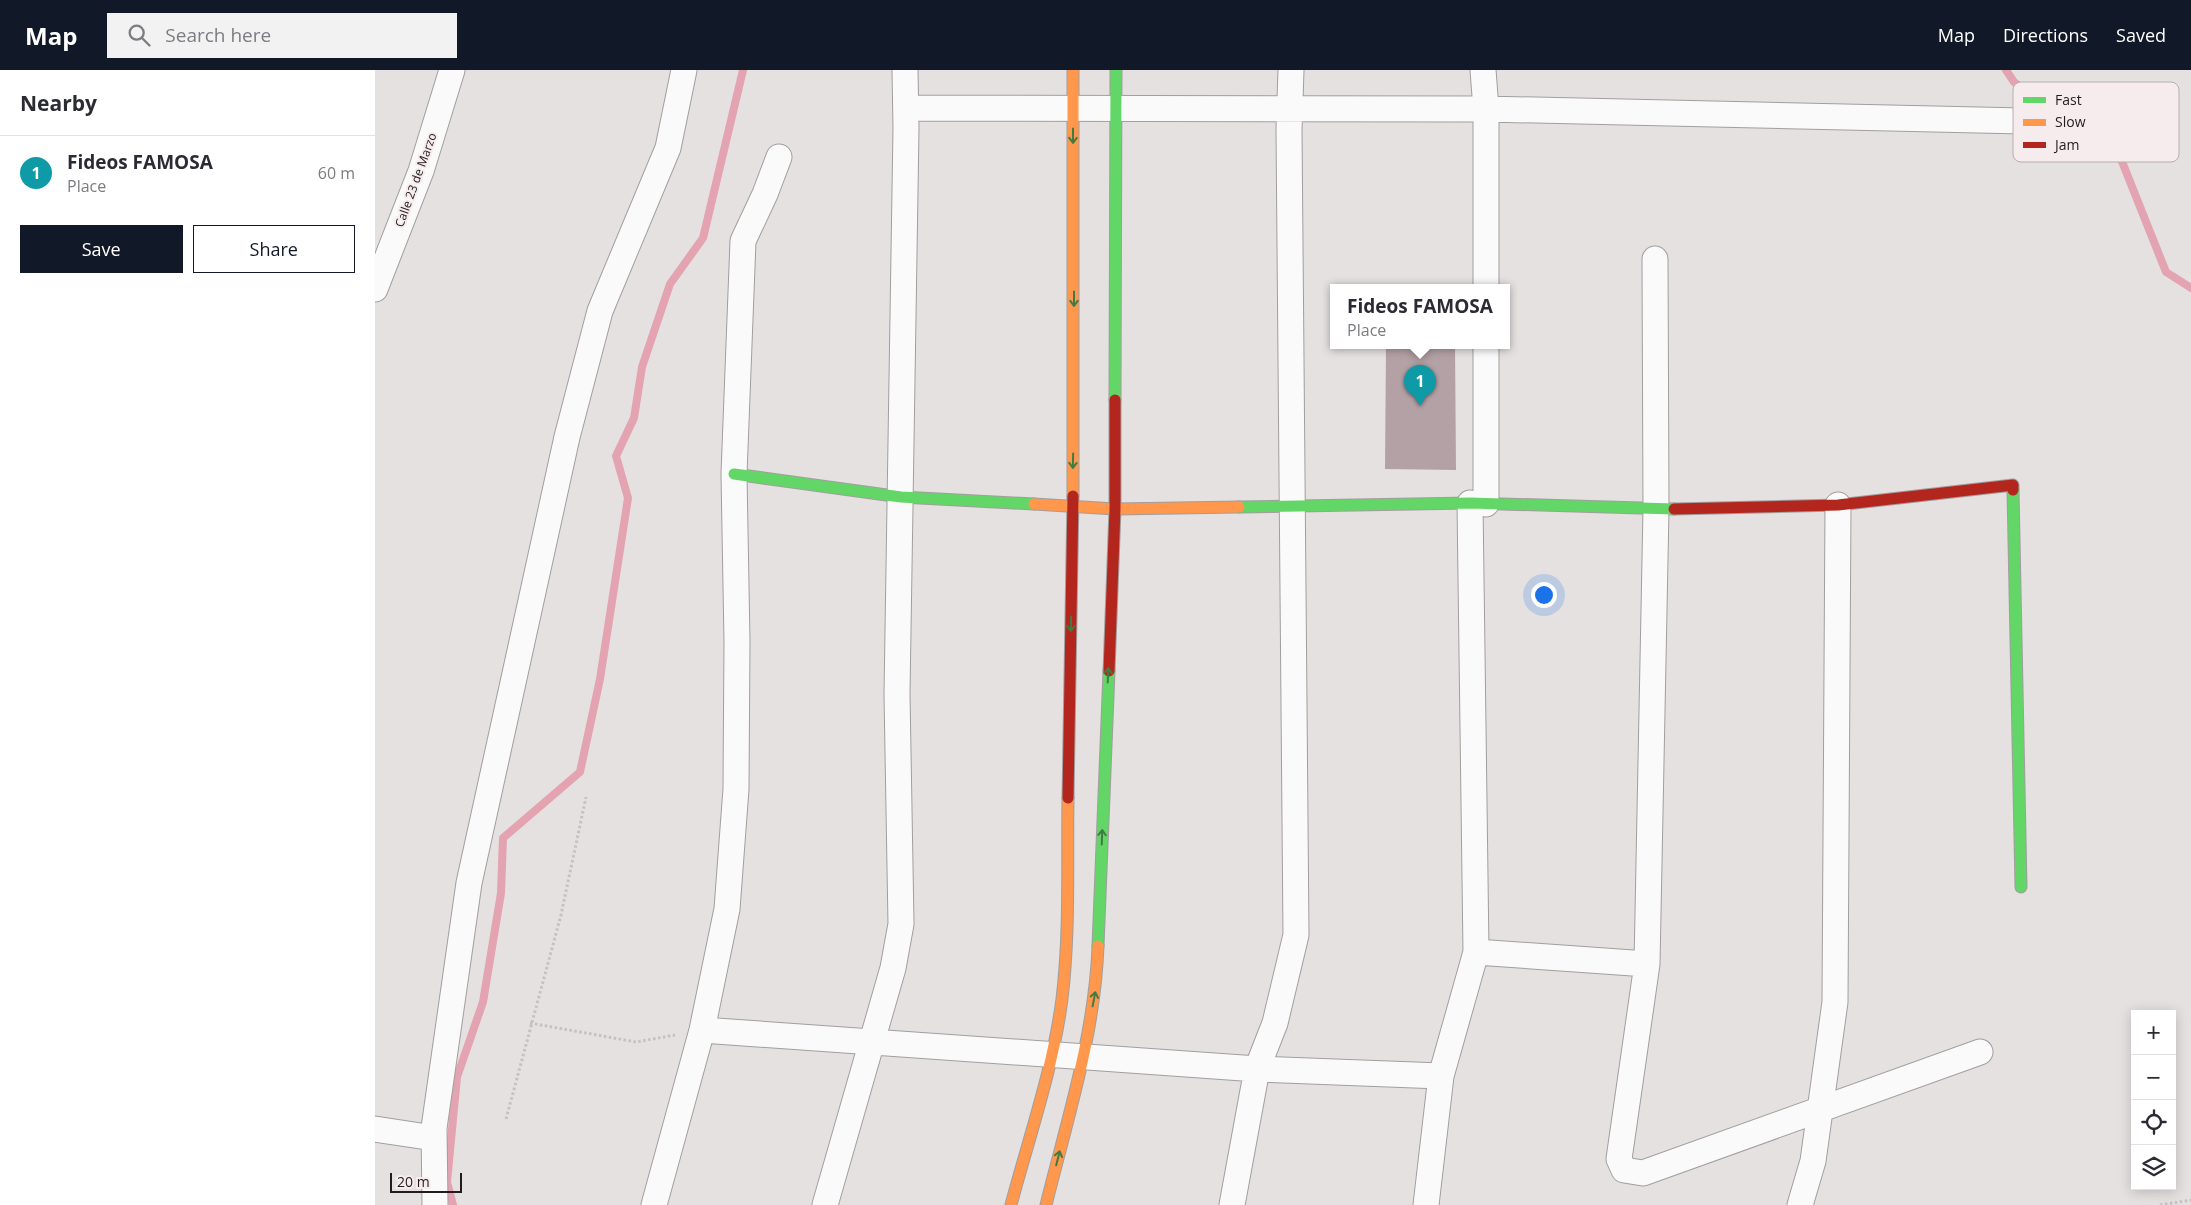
<!DOCTYPE html>
<meta charset="utf-8">
<style>
:root{--surface:#fff;--page:#f2f2f3;--text:#2b2b33;--muted:#7c7c81;--line:#e1e1e2;--accent:#111827}
body{margin:0;font-family:"Open Sans",sans-serif;background:var(--page);color:var(--text)}
.controls{position:absolute;right:15px;bottom:15px;display:grid;overflow:hidden;border-radius:0px;box-shadow:0 2px 12px #0003}
.controls button{width:45px;height:45px;display:grid;place-items:center;padding:0;border:0;border-bottom:1px solid var(--line);background:var(--surface);color:var(--text);font:25px sans-serif}
.scale{position:absolute;left:15px;bottom:12px;width:72px;box-sizing:border-box;padding-left:5px;border:2px solid #211d1e;border-top:0;font-size:14px;line-height:18px;white-space:nowrap;color:#211d1e;-webkit-text-stroke:4px #f6ecee;paint-order:stroke}
.you{position:absolute;left:1168px;top:524px;width:18px;height:18px;margin:-12px;border:4px solid #fff;border-radius:50%;background:#1a73e8;box-shadow:0 0 0 8px #1a73e833}
.badge{display:grid;place-items:center;width:32px;height:32px;border-radius:50%;background:var(--accent);color:#fff;font-size:16px;font-weight:700}
.pin{position:absolute;translate:-50% -41px;filter:drop-shadow(0 1px 2px #0008)}
.pin::after{content:'';position:absolute;top:26px;width:18px;height:15px;background:inherit;clip-path:polygon(0 0,100% 0,50% 100%)}
.popup{position:absolute;left:955px;top:214px;width:180px;height:65px;box-sizing:border-box;display:grid;place-content:center;border-radius:0px;background:var(--surface);filter:drop-shadow(0 1px 4px #0005);font-size:16px;white-space:nowrap;color:var(--muted)}
.popup b{font-size:19px;color:var(--text)}
.popup::after{content:'';position:absolute;left:50%;top:100%;margin-left:-10px;border:10px solid transparent;border-top-color:var(--surface)}
.list{margin:0;padding:0;list-style:none}
h2{display:flex;justify-content:space-between;align-items:center;height:65px;margin:0;padding:0 20px;font-size:21px}
h2 small{font-size:16px;font-weight:400;color:var(--muted)}
.list li{display:grid;grid-template-columns:32px 1fr auto;gap:15px;align-items:center;box-sizing:border-box;height:75px;padding:0 20px;border-top:1px solid var(--line)}
.list b{display:block;font-size:19px;white-space:nowrap}
.list p{margin:0;font-size:16px;white-space:nowrap;color:var(--muted)}
.list em{font-size:16px;font-style:normal;color:var(--muted)}
.actions{display:flex;gap:10px;padding:15px 20px}
.actions a{flex:1;padding:11px 0;border:1px solid var(--accent);border-radius:0px;text-align:center;font-size:18px;color:var(--accent)}
.actions .main{background:var(--accent);color:#fff}
.icon{flex:none;width:28px;height:28px;fill:none;stroke:currentColor;stroke-width:2;stroke-linecap:round;stroke-linejoin:round}
.map{position:relative;flex:none;width:1816px;height:1135px;overflow:hidden}
header{display:flex;align-items:center;gap:30px;box-sizing:border-box;height:70px;padding:0 25px;background:var(--accent);color:#fff}
header strong{font-size:24px}
nav{display:flex;gap:28px;margin-inline-start:auto;font-size:18px}
.search{width:350px;height:45px;background:var(--page);display:flex;align-items:center;gap:12px;box-sizing:border-box;padding:0 18px;border-radius:0px;color:var(--muted);font-size:19px}
main{display:flex}
aside{flex:1;background:var(--surface)}
.map>svg:first-child{display:block}
.lines{fill:none;stroke-linecap:round;stroke-linejoin:round}
.stream{stroke:#e3a3b1;stroke-width:8}
.building{fill:#b3a1a5}
.street-casing{stroke:#a29e9e;stroke-width:27}
.fast-casing{stroke:#a29e9e;stroke-width:13}
.slow-casing{stroke:#a29e9e;stroke-width:13}
.jam-casing{stroke:#a29e9e;stroke-width:13}
.path{stroke:#c3c2c2;stroke-width:3;stroke-dasharray:2.5 2.5;stroke-linecap:butt}
.street{stroke:#fbfafa;stroke-width:25}
.fast{stroke:#63d668;stroke-width:11}
.slow{stroke:#ff974d;stroke-width:11}
.jam{stroke:#b3261e;stroke-width:11}
.oneway{stroke:#427a43}
.labels{text-anchor:middle;stroke-width:4;stroke-linejoin:round;paint-order:stroke}
.street-label{font-size:12px;fill:#211d1e;stroke:#f6ecee}
.key{fill:#f6ecee;stroke:#b6aeb0;stroke-width:1}
.key-label{font-size:14px;fill:#211d1e}
</style>
<header>
<strong>Map</strong>
<div class="search"><svg class="icon" aria-label="search" viewBox="0 0 24 24"><circle cx="10" cy="10" r="6"/><path d="M15 15l6 6"/></svg>Search here</div>
<nav><a>Map</a><a>Directions</a><a>Saved</a></nav>
</header>
<main>
<aside>
<h2>Nearby<small></small></h2>
<ul class="list">
<li><span class="badge" style="background:#0f9aa8">1</span><div><b>Fideos FAMOSA</b><p>Place</p></div><em>60 m</em></li>
</ul>
<div class="actions"><a class="main">Save</a><a>Share</a></div>
</aside>
<div class="map">
<svg width="1816" height="1135" viewBox="0 0 1816 1135">
<rect width="100%" height="100%" fill="#e6e1e1"/>
<g class="lines">
<path class="stream" d="M1631 0 1639 12 1662 30 1679 48 1699 58 1724 62 1742 79 1791 202 1816 218
M78 1135 72 1112 82 1007 108 932 126 823 128 768 205 702 225 609 253 428 241 386 259 348 267 297 295 214 328 168 368 0"/>
</g>
<path class="building" d="M1011 275H1080L1081 400 1010 399Z"/>
<g class="lines">
<defs>
<path id="street" d="M1108 0 1111 39V217
M531 38 1111 39 1648 51
M0 219 46 101 77 0
M1111 275V434
M1101 882 1272 894 1281 439 1280 189
M1272 894 1244 1089 1249 1100 1268 1103 1605 982
M327 960 882 999 1066 1006
M0 1059 59 1068
M60 1135 59 1058 94 813 192 367 225 241 293 78 309 0
M279 1135 327 960 352 839 361 719 362 571 359 404 368 171 390 124 404 87
M450 1135 518 898 526 854 522 624 531 58 530 0
M857 1135 882 999 900 953 921 865 914 60 916 0
M1051 1135 1066 1006 1101 882 1095 433
M1425 1135 1438 1091 1460 932 1463 435"/>
<path id="fast" d="M740 330 741 0
M359 404 526 427 659 434
M1638 420 1646 817
M864 437 1095 433 1299 439
M723 876 734 601"/>
<path id="slow" d="M698 426V0
M659 434 740 439 864 437
M636 1135C654 1067 678 999 687 929 695 863 692 795 693 728
M671 1135C692 1050 720 964 723 876"/>
<path id="jam" d="M1299 439 1463 435 1638 415V420
M734 601 740 439V330
M693 728 698 426"/>
</defs>
<use href="#street" class="street-casing"/>
<use href="#fast" class="fast-casing"/>
<use href="#slow" class="slow-casing"/>
<use href="#jam" class="jam-casing"/>
<path class="path" d="M155 953 261 972 300 965
M131 1049 186 845 211 727
M1785 1135 1816 1130"/>
<use href="#street" class="street"/>
<use href="#fast" class="fast"/>
<use href="#slow" class="slow"/>
<use href="#jam" class="jam"/>
</g>
<defs><path id="oneway-shaft" d="M-6 0H5M1.5-3L5.5 0L1.5 3" fill="none" stroke-width="1.6" stroke-linecap="round" stroke-linejoin="round" transform="scale(1.25)"/></defs>
<g class="oneway">
<use href="#oneway-shaft" transform="translate(698 66) rotate(90)"/>
<use href="#oneway-shaft" transform="translate(699 229) rotate(90)"/>
<use href="#oneway-shaft" transform="translate(698 391) rotate(91)"/>
<use href="#oneway-shaft" transform="translate(696 554) rotate(91)"/>
<use href="#oneway-shaft" transform="translate(733 605) rotate(-88)"/>
<use href="#oneway-shaft" transform="translate(727 767) rotate(-88)"/>
<use href="#oneway-shaft" transform="translate(719 929) rotate(-79)"/>
<use href="#oneway-shaft" transform="translate(683 1088) rotate(-76)"/>
</g>
<g class="labels">
<g class="street-label">
<text transform="translate(41 110) rotate(-70)" y="4">Calle 23 de Marzo</text>
</g>
</g>
<rect x="1638" y="12" width="166" height="80" rx="8" class="key"/>
<rect x="1648" y="27" width="23" height="6" fill="#63d668"/>
<rect x="1648" y="49" width="23" height="7" fill="#ff974d"/>
<rect x="1648" y="72" width="23" height="6" fill="#b3261e"/>
<g class="key-label">
<text x="1680" y="35">Fast</text>
<text x="1680" y="57">Slow</text>
<text x="1680" y="80">Jam</text>
</g>
</svg>
<div class="controls">
<button>+</button>
<button>−</button>
<button><svg class="icon" aria-label="locate" viewBox="0 0 24 24"><circle cx="12" cy="12" r="6"/><path d="M12 2v4M12 18v4M2 12h4M18 12h4"/></svg></button>
<button><svg class="icon" aria-label="layers" viewBox="0 0 24 24"><path d="M12 4l9 5-9 5-9-5zM3 14l9 5 9-5"/></svg></button>
</div>
<div class="scale">20 m</div>
<div class="you"></div>
<div class="pin badge" style="left:1045px;top:336px;background:#0f9aa8">1</div>
<div class="popup"><b>Fideos FAMOSA</b>Place</div>
</div>
</main>
